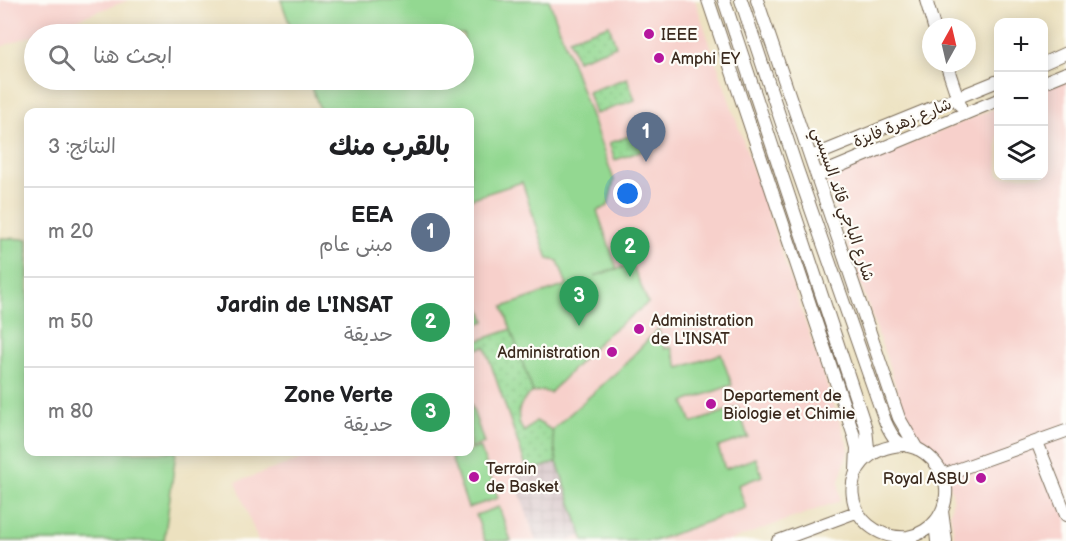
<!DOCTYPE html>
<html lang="ar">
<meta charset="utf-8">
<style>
:root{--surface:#fff;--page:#f2f2f2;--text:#202124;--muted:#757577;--line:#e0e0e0;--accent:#b5179e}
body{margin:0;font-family:"Balsamiq Sans","Playpen Sans Arabic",sans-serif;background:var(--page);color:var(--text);direction:rtl}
.controls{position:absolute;right:18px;top:18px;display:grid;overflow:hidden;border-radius:12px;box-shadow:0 3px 15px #0003}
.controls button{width:54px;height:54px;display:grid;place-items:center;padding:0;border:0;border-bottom:2px solid var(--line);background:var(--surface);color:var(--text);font:30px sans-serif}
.compass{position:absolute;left:922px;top:18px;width:54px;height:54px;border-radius:50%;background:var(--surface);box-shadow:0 3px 15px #0003;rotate:8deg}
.you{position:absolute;left:628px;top:194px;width:21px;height:21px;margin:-15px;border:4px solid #fff;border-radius:50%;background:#1a73e8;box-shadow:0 0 0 9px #1a73e833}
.badge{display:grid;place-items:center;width:39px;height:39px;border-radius:50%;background:var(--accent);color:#fff;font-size:20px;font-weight:700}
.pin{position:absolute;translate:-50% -50px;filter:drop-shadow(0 2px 3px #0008)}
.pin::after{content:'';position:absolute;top:32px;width:21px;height:18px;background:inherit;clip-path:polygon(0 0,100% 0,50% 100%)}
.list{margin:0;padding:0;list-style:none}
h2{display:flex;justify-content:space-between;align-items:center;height:78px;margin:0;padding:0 24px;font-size:26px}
h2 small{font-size:20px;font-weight:400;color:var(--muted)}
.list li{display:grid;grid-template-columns:39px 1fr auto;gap:18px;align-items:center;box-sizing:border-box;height:90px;padding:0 24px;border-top:2px solid var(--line)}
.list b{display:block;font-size:22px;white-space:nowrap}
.list p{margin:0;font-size:20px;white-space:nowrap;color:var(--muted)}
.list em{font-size:20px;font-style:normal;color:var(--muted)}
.icon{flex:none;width:33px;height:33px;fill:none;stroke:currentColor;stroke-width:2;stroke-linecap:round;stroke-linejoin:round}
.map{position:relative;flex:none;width:1066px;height:541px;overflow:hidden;direction:ltr}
.search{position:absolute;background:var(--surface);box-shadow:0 3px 15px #0003;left:24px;top:24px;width:450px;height:66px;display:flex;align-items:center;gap:15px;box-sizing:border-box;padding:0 21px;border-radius:33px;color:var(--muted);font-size:22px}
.panel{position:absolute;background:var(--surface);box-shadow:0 3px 15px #0003;left:24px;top:108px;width:450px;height:348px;border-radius:12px;direction:rtl}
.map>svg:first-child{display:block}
.built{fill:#f7d0cb}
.industrial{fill:url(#industrial-grid)}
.grass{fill:url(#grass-dots);stroke:#678158;stroke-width:1.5}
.park{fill:#93d891;stroke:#678158;stroke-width:1.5}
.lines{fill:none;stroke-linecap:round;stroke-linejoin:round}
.minor-casing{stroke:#796a56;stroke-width:14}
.minor{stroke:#fff;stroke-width:12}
.poi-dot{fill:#b5179e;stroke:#fdfcf7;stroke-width:2}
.labels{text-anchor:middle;stroke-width:4.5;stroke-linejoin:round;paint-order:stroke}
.poi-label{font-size:16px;fill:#3b2a1e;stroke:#fdfcf7;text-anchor:start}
.street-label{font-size:16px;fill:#3b2a1e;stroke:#fdfcf7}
</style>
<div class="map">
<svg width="1066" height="541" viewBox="0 0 1066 541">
<defs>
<pattern id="industrial-grid" width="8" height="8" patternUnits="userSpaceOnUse" patternTransform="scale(1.5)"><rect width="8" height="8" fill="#d2bec2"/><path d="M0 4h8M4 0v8" fill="none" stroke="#b5a3a6"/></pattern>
<pattern id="grass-dots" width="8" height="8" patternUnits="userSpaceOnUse" patternTransform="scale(1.5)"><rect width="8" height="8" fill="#93d891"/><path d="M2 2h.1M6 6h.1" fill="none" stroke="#80ba7d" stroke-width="1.8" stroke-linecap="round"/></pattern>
</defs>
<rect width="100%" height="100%" fill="#fdfcf7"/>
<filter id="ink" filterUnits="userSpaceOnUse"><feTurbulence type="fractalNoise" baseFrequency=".0167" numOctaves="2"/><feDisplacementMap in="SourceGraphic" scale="12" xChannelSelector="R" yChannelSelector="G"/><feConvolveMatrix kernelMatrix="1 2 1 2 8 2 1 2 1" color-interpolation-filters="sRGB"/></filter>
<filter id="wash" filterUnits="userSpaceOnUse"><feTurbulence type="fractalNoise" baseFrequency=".008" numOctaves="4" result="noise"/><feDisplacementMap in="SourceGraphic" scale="24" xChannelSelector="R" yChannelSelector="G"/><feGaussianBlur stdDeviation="1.35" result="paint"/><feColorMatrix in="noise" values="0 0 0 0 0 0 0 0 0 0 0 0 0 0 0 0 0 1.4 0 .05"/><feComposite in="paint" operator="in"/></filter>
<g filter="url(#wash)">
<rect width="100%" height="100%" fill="#ece1bf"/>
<path class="built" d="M0 0H129L0 47Z
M281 0H695L849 449 839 481 840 501 729 541H258L236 482 321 452H470V112H321L309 80H464V34H293Z
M1066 79V541H955L950 513 953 498 946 469 937 453 923 445 907 419 825 179 998 107V176H1044V89Z"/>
<path class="industrial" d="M557 462 582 536 566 541H536L514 476Z"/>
<path class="grass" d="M609 25 616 46 577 60 569 39Z
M627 78 635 100 595 114 588 92Z
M645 131 651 148 615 160 609 143Z
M512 329 533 392C518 402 514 416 524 432L536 421 552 430 557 462 528 472 485 347 476 349 474 342Z"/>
<path class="park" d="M281 0H549L614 180 608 206 597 211 617 268 595 276 632 264 648 303 605 336 550 393 543 391 533 392 503 307 567 285 558 261 548 259 522 182 470 199V112H321L309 80H464V34H293Z
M0 238 28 239V452H176L164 541H0Z
M473 285 485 321 470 327V286Z
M658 329 665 349 671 347 679 368 721 354 732 385 684 402 692 423 738 407 748 437 718 447 725 469 756 458 762 476 738 485 746 508 654 541H584L557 462 552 430 619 370Z
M470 401 484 443 470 448Z
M480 447 498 498 468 508 451 457Z
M499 507 511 541H485L476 515Z"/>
</g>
<g filter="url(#ink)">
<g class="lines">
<defs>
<path id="minor" d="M708 0 854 436 857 448 856 470
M724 0 866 429 868 448 864 461
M741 0 797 169 885 421C888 428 891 435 897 441 903 446 911 446 918 449 928 454 938 464 943 475 949 489 946 506 938 518 931 528 919 535 908 537 841 541 829 450 903 445
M757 0 899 418 917 449
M926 0 934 27
M946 63 960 105
M1044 63 1066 53
M1044 82 1066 73
M811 157 998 81
M818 175 998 100
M1037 442 1066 515
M943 475 1066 431
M942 511 946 541
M935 522 937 541
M778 541 856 512"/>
</defs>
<use href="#minor" class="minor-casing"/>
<use href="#minor" class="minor"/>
</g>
</g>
<g class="poi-dot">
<circle cx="649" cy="34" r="6"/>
<circle cx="659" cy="58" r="6"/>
<circle cx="639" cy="329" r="6"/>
<circle cx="612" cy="352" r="6"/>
<circle cx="711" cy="404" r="6"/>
<circle cx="474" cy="477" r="6"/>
<circle cx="981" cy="478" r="6"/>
</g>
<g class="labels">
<g class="poi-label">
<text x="661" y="40">IEEE</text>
<text x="671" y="64">Amphi EY</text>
<text x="651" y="326">Administration<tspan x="651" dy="18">de L'INSAT</tspan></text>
<text x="600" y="358" text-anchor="end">Administration</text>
<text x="723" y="401">Departement de<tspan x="723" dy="18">Biologie et Chimie</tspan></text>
<text x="486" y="474">Terrain<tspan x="486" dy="18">de Basket</tspan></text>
<text x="969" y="484" text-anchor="end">Royal ASBU</text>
</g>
<g class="street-label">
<text transform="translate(902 122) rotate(-22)" y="6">شارع زهرة فايزة</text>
<text transform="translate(844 204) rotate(71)" y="6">شارع الباجي قائد السبسي</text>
</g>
</g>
</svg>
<div class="controls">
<button>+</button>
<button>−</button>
<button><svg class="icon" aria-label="layers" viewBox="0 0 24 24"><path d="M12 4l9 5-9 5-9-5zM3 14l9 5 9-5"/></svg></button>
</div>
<svg class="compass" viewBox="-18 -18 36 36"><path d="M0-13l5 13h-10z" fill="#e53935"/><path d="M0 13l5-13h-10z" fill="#757577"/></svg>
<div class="you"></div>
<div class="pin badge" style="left:646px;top:162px;background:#5c6f8a">1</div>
<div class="pin badge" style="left:630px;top:277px;background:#2e9e5b">2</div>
<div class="pin badge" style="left:579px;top:326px;background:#2e9e5b">3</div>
<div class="search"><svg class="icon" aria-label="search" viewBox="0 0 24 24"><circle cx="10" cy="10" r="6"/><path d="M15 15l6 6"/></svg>ابحث هنا</div>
<section class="panel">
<h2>بالقرب منك<small>النتائج: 3</small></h2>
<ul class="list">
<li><span class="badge" style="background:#5c6f8a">1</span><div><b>EEA</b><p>مبنى عام</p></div><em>20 m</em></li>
<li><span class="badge" style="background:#2e9e5b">2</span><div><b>Jardin de L'INSAT</b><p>حديقة</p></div><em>50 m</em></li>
<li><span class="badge" style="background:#2e9e5b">3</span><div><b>Zone Verte</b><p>حديقة</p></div><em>80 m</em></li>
</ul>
</section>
</div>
